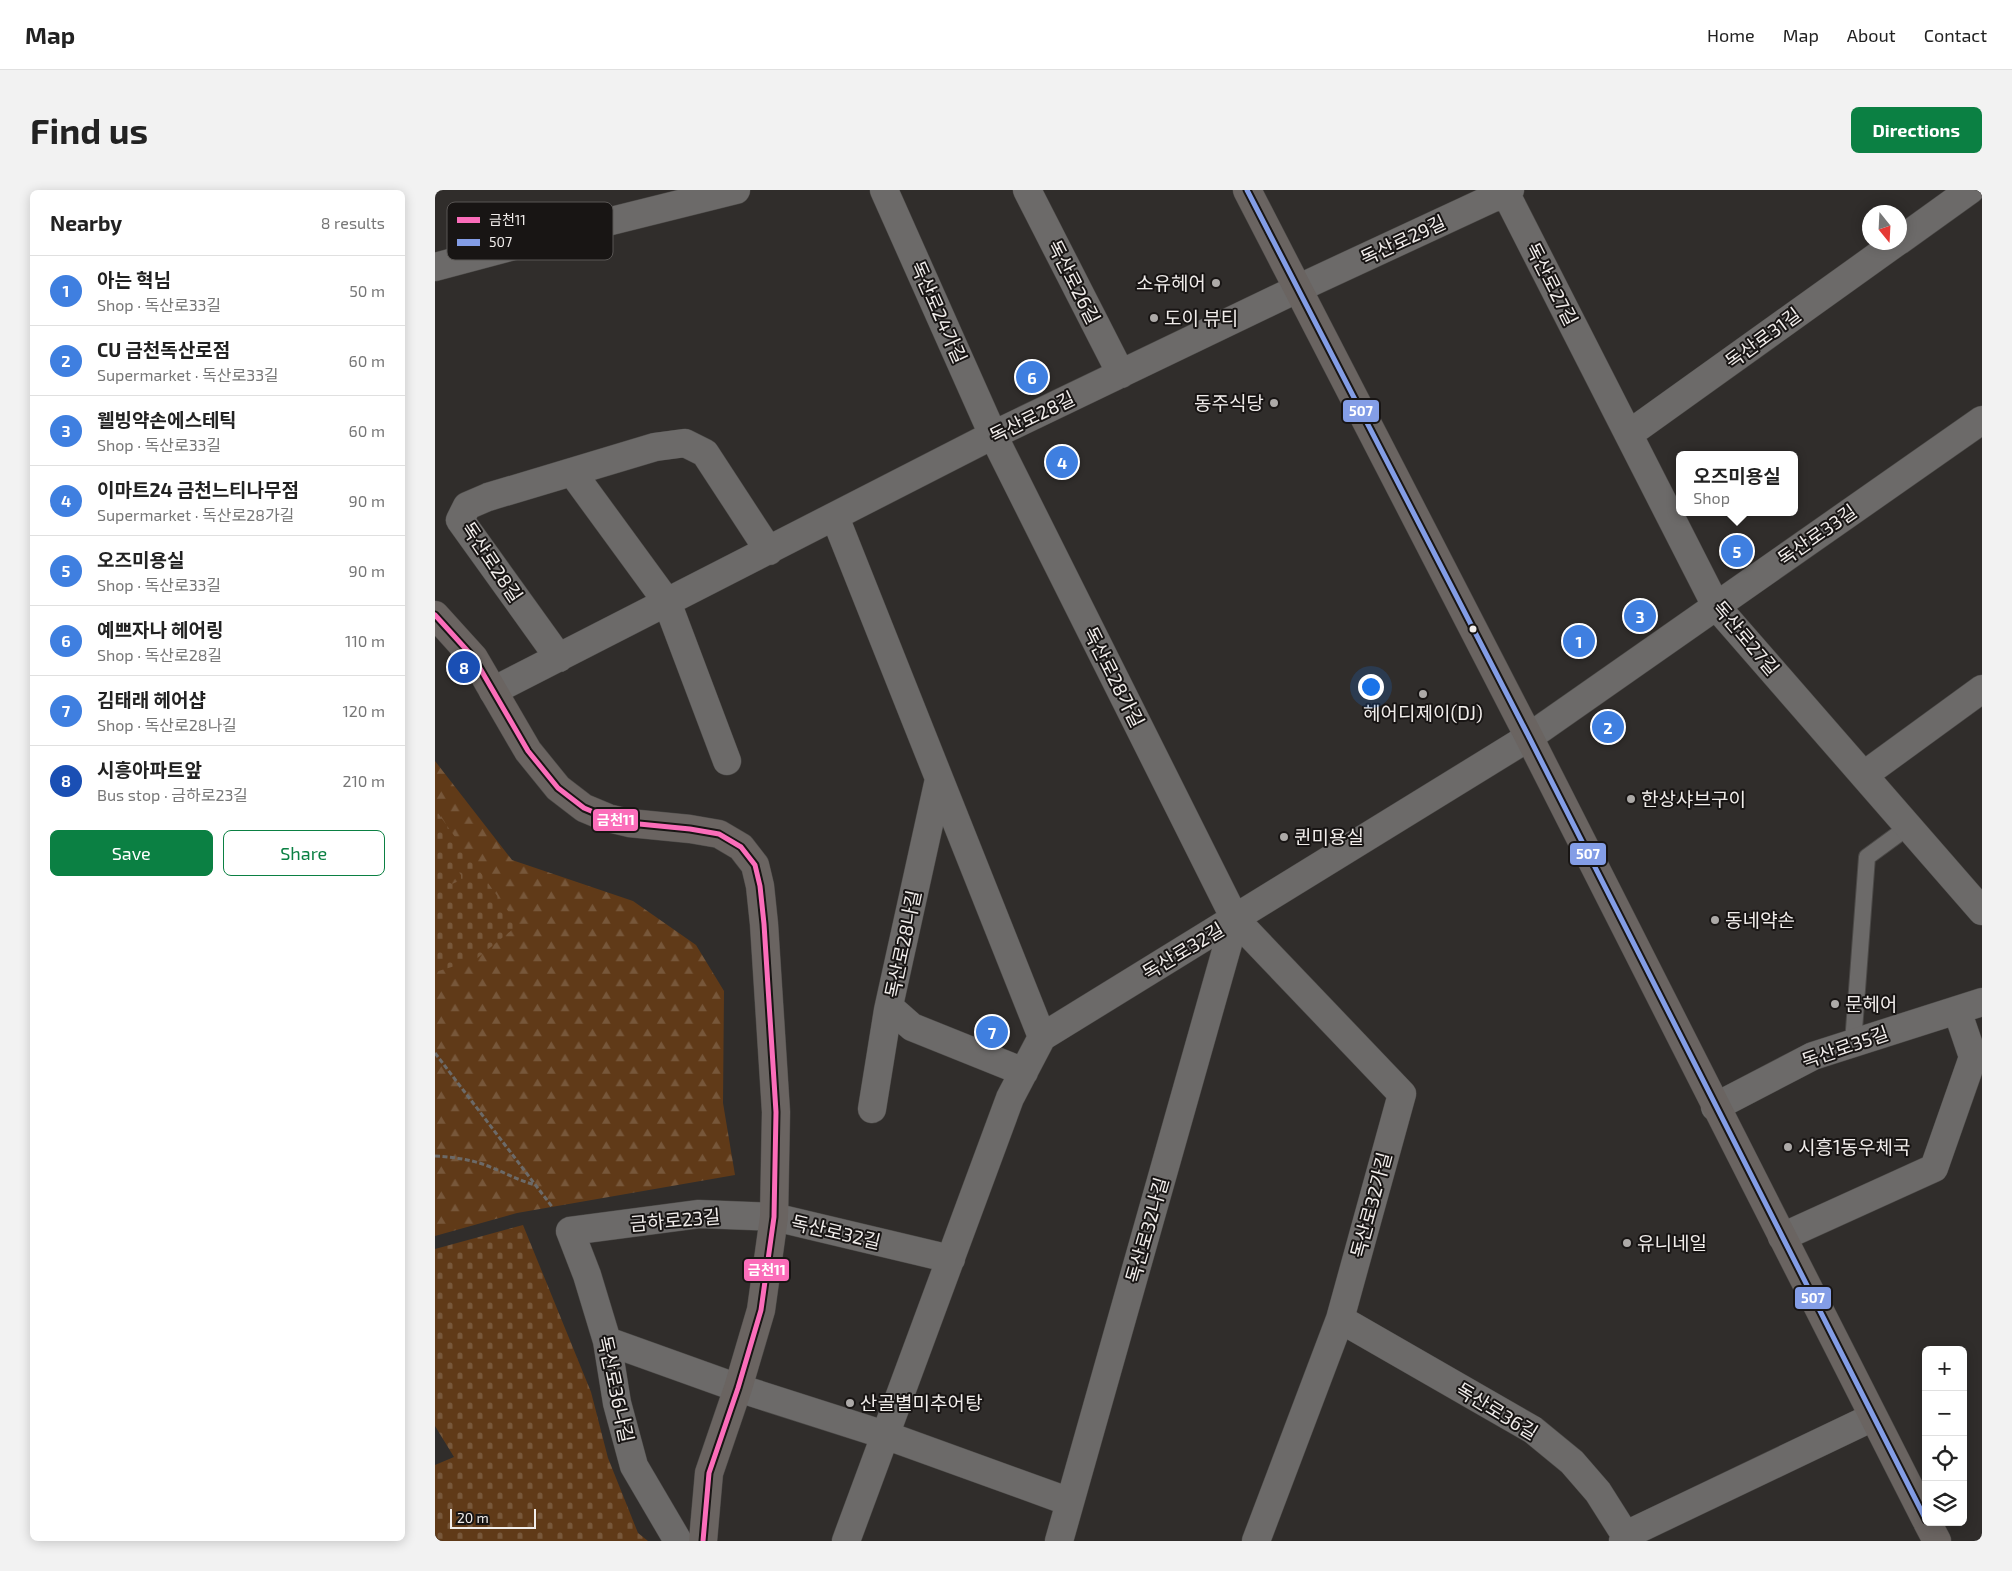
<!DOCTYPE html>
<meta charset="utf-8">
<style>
:root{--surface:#fff;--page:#f2f2f2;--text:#222;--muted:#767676;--line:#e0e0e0;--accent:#0b8043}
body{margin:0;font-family:"Exo 2","Noto Sans KR",sans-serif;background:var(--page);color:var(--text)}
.controls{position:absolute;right:15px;bottom:15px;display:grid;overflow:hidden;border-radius:8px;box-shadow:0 2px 12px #0003}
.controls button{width:45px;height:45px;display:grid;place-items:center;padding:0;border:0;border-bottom:1px solid var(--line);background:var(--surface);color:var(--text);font:25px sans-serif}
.compass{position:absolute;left:1427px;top:15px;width:45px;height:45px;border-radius:50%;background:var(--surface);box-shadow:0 2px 12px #0003;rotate:162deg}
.scale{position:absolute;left:15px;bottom:12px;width:86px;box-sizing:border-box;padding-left:5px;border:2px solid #f1edeb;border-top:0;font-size:14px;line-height:18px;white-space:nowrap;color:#f1edeb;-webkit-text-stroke:4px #181514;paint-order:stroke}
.you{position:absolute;left:935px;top:496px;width:18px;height:18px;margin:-12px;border:4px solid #fff;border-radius:50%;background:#1a73e8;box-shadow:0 0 0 8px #1a73e833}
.badge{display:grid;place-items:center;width:32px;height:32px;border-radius:50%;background:var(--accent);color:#fff;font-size:16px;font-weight:700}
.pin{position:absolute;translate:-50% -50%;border:2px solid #fff;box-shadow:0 1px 5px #0006}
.popup{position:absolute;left:1241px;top:261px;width:122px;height:65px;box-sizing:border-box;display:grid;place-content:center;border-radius:8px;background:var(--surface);filter:drop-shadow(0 1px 4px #0005);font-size:16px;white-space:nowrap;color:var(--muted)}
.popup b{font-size:19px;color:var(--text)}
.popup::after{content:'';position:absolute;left:50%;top:100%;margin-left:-10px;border:10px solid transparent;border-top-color:var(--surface)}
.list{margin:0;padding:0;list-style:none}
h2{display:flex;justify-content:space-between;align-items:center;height:65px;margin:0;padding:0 20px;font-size:21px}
h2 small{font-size:16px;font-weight:400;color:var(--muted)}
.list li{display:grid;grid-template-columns:32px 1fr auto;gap:15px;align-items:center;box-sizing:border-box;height:70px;padding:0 20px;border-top:1px solid var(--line)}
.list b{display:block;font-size:19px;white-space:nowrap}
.list p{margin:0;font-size:16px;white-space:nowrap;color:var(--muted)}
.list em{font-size:16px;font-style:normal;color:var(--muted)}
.actions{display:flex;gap:10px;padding:15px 20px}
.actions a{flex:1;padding:11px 0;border:1px solid var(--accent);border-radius:8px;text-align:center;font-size:18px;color:var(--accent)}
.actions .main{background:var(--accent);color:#fff}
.icon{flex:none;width:28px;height:28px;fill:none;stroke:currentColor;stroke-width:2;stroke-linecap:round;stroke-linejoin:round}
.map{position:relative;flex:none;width:1547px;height:1351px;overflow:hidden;border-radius:8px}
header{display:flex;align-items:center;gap:30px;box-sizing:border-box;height:70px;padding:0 25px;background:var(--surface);border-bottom:1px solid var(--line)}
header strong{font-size:24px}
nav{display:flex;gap:28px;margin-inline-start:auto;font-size:18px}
.intro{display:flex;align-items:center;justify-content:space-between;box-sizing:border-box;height:120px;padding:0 30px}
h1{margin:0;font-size:35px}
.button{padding:12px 22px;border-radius:8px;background:var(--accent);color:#fff;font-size:18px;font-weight:700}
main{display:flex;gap:30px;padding:0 30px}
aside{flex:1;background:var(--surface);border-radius:8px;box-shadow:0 2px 12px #0003}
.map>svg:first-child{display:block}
.forest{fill:url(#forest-firs)}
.cemetery{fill:url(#cemetery-stones);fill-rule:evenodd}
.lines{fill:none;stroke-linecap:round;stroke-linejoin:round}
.lane-casing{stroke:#4b4947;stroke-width:18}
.street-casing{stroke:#4b4947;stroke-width:29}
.secondary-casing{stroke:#4b4947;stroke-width:29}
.path{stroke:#6c6a68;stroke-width:3;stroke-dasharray:5 2.5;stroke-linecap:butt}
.lane{stroke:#6c6a69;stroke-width:16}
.street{stroke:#6c6a69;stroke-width:28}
.secondary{stroke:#6a6461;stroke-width:28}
.bus-1-casing{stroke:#181514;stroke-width:9}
.bus-2-casing{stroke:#181514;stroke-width:9}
.bus-1{stroke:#fb6dba;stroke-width:5}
.bus-2{stroke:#839de6;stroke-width:5}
.poi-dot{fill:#adaaa8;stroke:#181514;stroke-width:2}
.bus-dot{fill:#f1edeb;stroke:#181514;stroke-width:2}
.labels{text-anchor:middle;stroke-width:4;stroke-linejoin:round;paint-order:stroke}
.street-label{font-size:19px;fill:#f1edeb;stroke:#181514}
.poi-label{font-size:19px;fill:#f1edeb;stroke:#181514;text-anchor:start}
.key{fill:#181514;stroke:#595654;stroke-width:1}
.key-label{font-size:14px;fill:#f1edeb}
.line-badge{stroke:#181514;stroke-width:2}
.badge-label{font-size:14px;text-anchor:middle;font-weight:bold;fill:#fff}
</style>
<header>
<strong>Map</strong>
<nav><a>Home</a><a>Map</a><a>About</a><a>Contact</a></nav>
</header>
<div class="intro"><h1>Find us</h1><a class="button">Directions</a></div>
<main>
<aside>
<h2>Nearby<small>8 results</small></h2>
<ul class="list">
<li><span class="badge" style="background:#3f7fe0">1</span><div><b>아는 혁님</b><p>Shop · 독산로33길</p></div><em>50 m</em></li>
<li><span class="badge" style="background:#3f7fe0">2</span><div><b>CU 금천독산로점</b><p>Supermarket · 독산로33길</p></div><em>60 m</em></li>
<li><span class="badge" style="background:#3f7fe0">3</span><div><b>웰빙약손에스테틱</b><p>Shop · 독산로33길</p></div><em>60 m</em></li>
<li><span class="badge" style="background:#3f7fe0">4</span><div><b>이마트24 금천느티나무점</b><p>Supermarket · 독산로28가길</p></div><em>90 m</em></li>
<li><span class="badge" style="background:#3f7fe0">5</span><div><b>오즈미용실</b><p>Shop · 독산로33길</p></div><em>90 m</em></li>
<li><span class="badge" style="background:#3f7fe0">6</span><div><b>예쁘자나 헤어링</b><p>Shop · 독산로28길</p></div><em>110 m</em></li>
<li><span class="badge" style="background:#3f7fe0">7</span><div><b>김태래 헤어샵</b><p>Shop · 독산로28나길</p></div><em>120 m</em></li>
<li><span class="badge" style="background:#1a4fb4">8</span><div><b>시흥아파트앞</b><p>Bus stop · 금하로23길</p></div><em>210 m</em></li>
</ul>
<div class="actions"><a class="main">Save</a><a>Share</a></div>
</aside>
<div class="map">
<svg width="1547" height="1351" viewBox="0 0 1547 1351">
<defs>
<pattern id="forest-firs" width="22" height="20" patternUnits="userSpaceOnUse" patternTransform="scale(1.25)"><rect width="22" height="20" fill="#603a18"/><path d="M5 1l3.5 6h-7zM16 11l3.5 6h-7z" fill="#77573a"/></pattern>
<pattern id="cemetery-stones" width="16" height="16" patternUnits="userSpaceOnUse" patternTransform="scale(1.25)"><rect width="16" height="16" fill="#603a18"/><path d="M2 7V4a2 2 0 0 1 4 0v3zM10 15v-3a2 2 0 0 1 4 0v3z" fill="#77573a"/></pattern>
</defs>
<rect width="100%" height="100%" fill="#302d2b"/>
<path class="forest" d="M0 571 77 670 198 711 261 755 289 801 288 913 300 985 82 1023 0 1046Z"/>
<path class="cemetery" d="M0 619 83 735 40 770 0 782ZM18 679 23 681 26 685V690L17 694 12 691 11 686 13 681Z
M88 1035 156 1202 173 1268 203 1343 213 1351H0V1275L19 1267 0 1236V1059Z"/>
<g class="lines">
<defs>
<path id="lane" d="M1418 853 1432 667 1473 637"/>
<path id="street" d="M449 0 558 245 800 729 967 904 905 1129 821 1351
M592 0 686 184
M1069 0 1281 416 1547 721
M1464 51 1535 0
M0 77 124 44 301 0
M1194 244 1462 52
M137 282 232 412 292 571
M400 327 607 847
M124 468 25 330 32 316 53 307 220 257 250 253 270 263 334 361
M58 501 558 245 862 99 1075 0
M1429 585 1547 499
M453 820 460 822 477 837 589 882
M1280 917 1378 866 1547 812
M437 919 453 820 504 589
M1347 1047 1499 978 1538 867 1522 820
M905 1129 1098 1240 1137 1272 1163 1302 1194 1351
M172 1151 303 1198 450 1245 635 1312
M243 1351 199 1276 182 1213 172 1151 152 1085 135 1041 264 1024 339 1027 516 1069
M411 1351 575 908 607 847 1094 547 1547 230
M624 1351 800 729
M1188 1351 1191 1345 1438 1227"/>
<path id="secondary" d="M812 0 1094 547 1491 1330
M0 425 39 468 93 561 123 598 149 618 173 628 194 633 255 639 284 644 306 657 320 675 325 696 329 734 341 922 339 1027 326 1120 303 1198 274 1283 268 1351
M1492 1332 1502 1351"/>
</defs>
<use href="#lane" class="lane-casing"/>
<use href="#street" class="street-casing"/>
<use href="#secondary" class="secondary-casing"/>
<path class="path" d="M0 863 118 1018
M0 966C17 967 34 969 50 975 67 981 82 990 100 995"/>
<use href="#lane" class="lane"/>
<use href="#street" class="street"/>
<use href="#secondary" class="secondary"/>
<defs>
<path id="bus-1" d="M0 425 39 468 93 561 123 598 149 618 173 628 194 633 255 639 284 644 306 657 320 675 325 696 329 734 341 922 339 1027 326 1120 303 1198 274 1283 268 1351"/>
<path id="bus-2" d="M812 0 1094 547 1491 1330"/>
</defs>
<use href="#bus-1" class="bus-1-casing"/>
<use href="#bus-2" class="bus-2-casing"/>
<use href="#bus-1" class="bus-1"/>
<use href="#bus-2" class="bus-2"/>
</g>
<g class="poi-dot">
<circle cx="781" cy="93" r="5"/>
<circle cx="719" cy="128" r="5"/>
<circle cx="839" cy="213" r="5"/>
<circle cx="988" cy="504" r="5"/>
<circle cx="1196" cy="609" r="5"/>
<circle cx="849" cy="647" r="5"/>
<circle cx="1280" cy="730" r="5"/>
<circle cx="1400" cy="814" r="5"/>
<circle cx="1353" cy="957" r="5"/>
<circle cx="1192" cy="1053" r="5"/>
<circle cx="415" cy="1213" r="5"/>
</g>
<circle class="bus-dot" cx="1038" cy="439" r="4.5"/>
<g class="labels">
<g class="street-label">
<text transform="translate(968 50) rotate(-25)" y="7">독산로29길</text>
<text transform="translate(639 92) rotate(63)" y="7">독산로26길</text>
<text transform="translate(1117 94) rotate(63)" y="7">독산로27길</text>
<text transform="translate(504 122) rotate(66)" y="7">독산로24가길</text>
<text transform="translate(1328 148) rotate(-36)" y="7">독산로31길</text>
<text transform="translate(597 227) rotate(-26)" y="7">독산로28길</text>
<text transform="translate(1382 345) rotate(-35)" y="7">독산로33길</text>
<text transform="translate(57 372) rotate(56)" y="7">독산로28길</text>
<text transform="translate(1311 448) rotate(50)" y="7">독산로27길</text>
<text transform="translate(679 487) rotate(63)" y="7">독산로28가길</text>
<text transform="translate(468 754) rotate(-78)" y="7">독산로28나길</text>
<text transform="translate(748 761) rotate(-31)" y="7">독산로32길</text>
<text transform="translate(1410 857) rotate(-19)" y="7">독산로35길</text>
<text transform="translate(936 1015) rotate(-75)" y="7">독산로32가길</text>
<text transform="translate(240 1030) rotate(-5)" y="7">금하로23길</text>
<text transform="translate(712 1040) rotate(-74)" y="7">독산로32나길</text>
<text transform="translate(401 1042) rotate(13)" y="7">독산로32길</text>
<text transform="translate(181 1199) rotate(78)" y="7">독산로36나길</text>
<text transform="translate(1062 1221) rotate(31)" y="7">독산로36길</text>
</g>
<g class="poi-label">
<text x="771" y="100" text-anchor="end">소유헤어</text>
<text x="729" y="135">도이 뷰티</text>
<text x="829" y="220" text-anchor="end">동주식당</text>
<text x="988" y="530" text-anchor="middle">헤어디제이(DJ)</text>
<text x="1206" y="616">한상샤브구이</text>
<text x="859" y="654">퀸미용실</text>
<text x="1290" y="737">동네약손</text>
<text x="1410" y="821">문헤어</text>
<text x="1363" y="964">시흥1동우체국</text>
<text x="1202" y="1060">유니네일</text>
<text x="425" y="1220">산골별미추어탕</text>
</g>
</g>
<rect x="12" y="12" width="166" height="58" rx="8" class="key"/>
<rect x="22" y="27" width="23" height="6" fill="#fb6dba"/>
<rect x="22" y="49" width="23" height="7" fill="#839de6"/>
<g class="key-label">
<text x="54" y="35">금천11</text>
<text x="54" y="57">507</text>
</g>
<g class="line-badge">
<rect x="907" y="209" width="38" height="24" rx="5" fill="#839de6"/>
<rect x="157" y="618" width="47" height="24" rx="5" fill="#fb6dba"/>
<rect x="1134" y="652" width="38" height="24" rx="5" fill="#839de6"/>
<rect x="308" y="1068" width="47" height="24" rx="5" fill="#fb6dba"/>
<rect x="1359" y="1096" width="38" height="24" rx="5" fill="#839de6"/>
</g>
<g class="badge-label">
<text x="926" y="226">507</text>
<text x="181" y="635">금천11</text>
<text x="1153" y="669">507</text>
<text x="332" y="1085">금천11</text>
<text x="1378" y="1113">507</text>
</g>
</svg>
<div class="controls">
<button>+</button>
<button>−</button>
<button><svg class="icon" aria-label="locate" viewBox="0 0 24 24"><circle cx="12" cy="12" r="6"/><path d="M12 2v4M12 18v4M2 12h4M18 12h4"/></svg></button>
<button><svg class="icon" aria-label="layers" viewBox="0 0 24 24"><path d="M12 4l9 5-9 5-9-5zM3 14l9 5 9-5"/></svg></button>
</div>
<svg class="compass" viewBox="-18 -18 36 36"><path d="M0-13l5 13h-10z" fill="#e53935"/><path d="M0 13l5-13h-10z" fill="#767676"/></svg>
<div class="scale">20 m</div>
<div class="you"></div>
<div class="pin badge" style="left:1144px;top:451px;background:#3f7fe0">1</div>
<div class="pin badge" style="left:1173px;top:537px;background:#3f7fe0">2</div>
<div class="pin badge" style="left:1205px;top:426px;background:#3f7fe0">3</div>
<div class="pin badge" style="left:627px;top:272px;background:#3f7fe0">4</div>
<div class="pin badge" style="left:1302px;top:361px;background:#3f7fe0">5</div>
<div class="popup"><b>오즈미용실</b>Shop</div>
<div class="pin badge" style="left:597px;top:187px;background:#3f7fe0">6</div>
<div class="pin badge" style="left:557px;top:842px;background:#3f7fe0">7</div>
<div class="pin badge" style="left:29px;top:477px;background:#1a4fb4">8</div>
</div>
</main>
